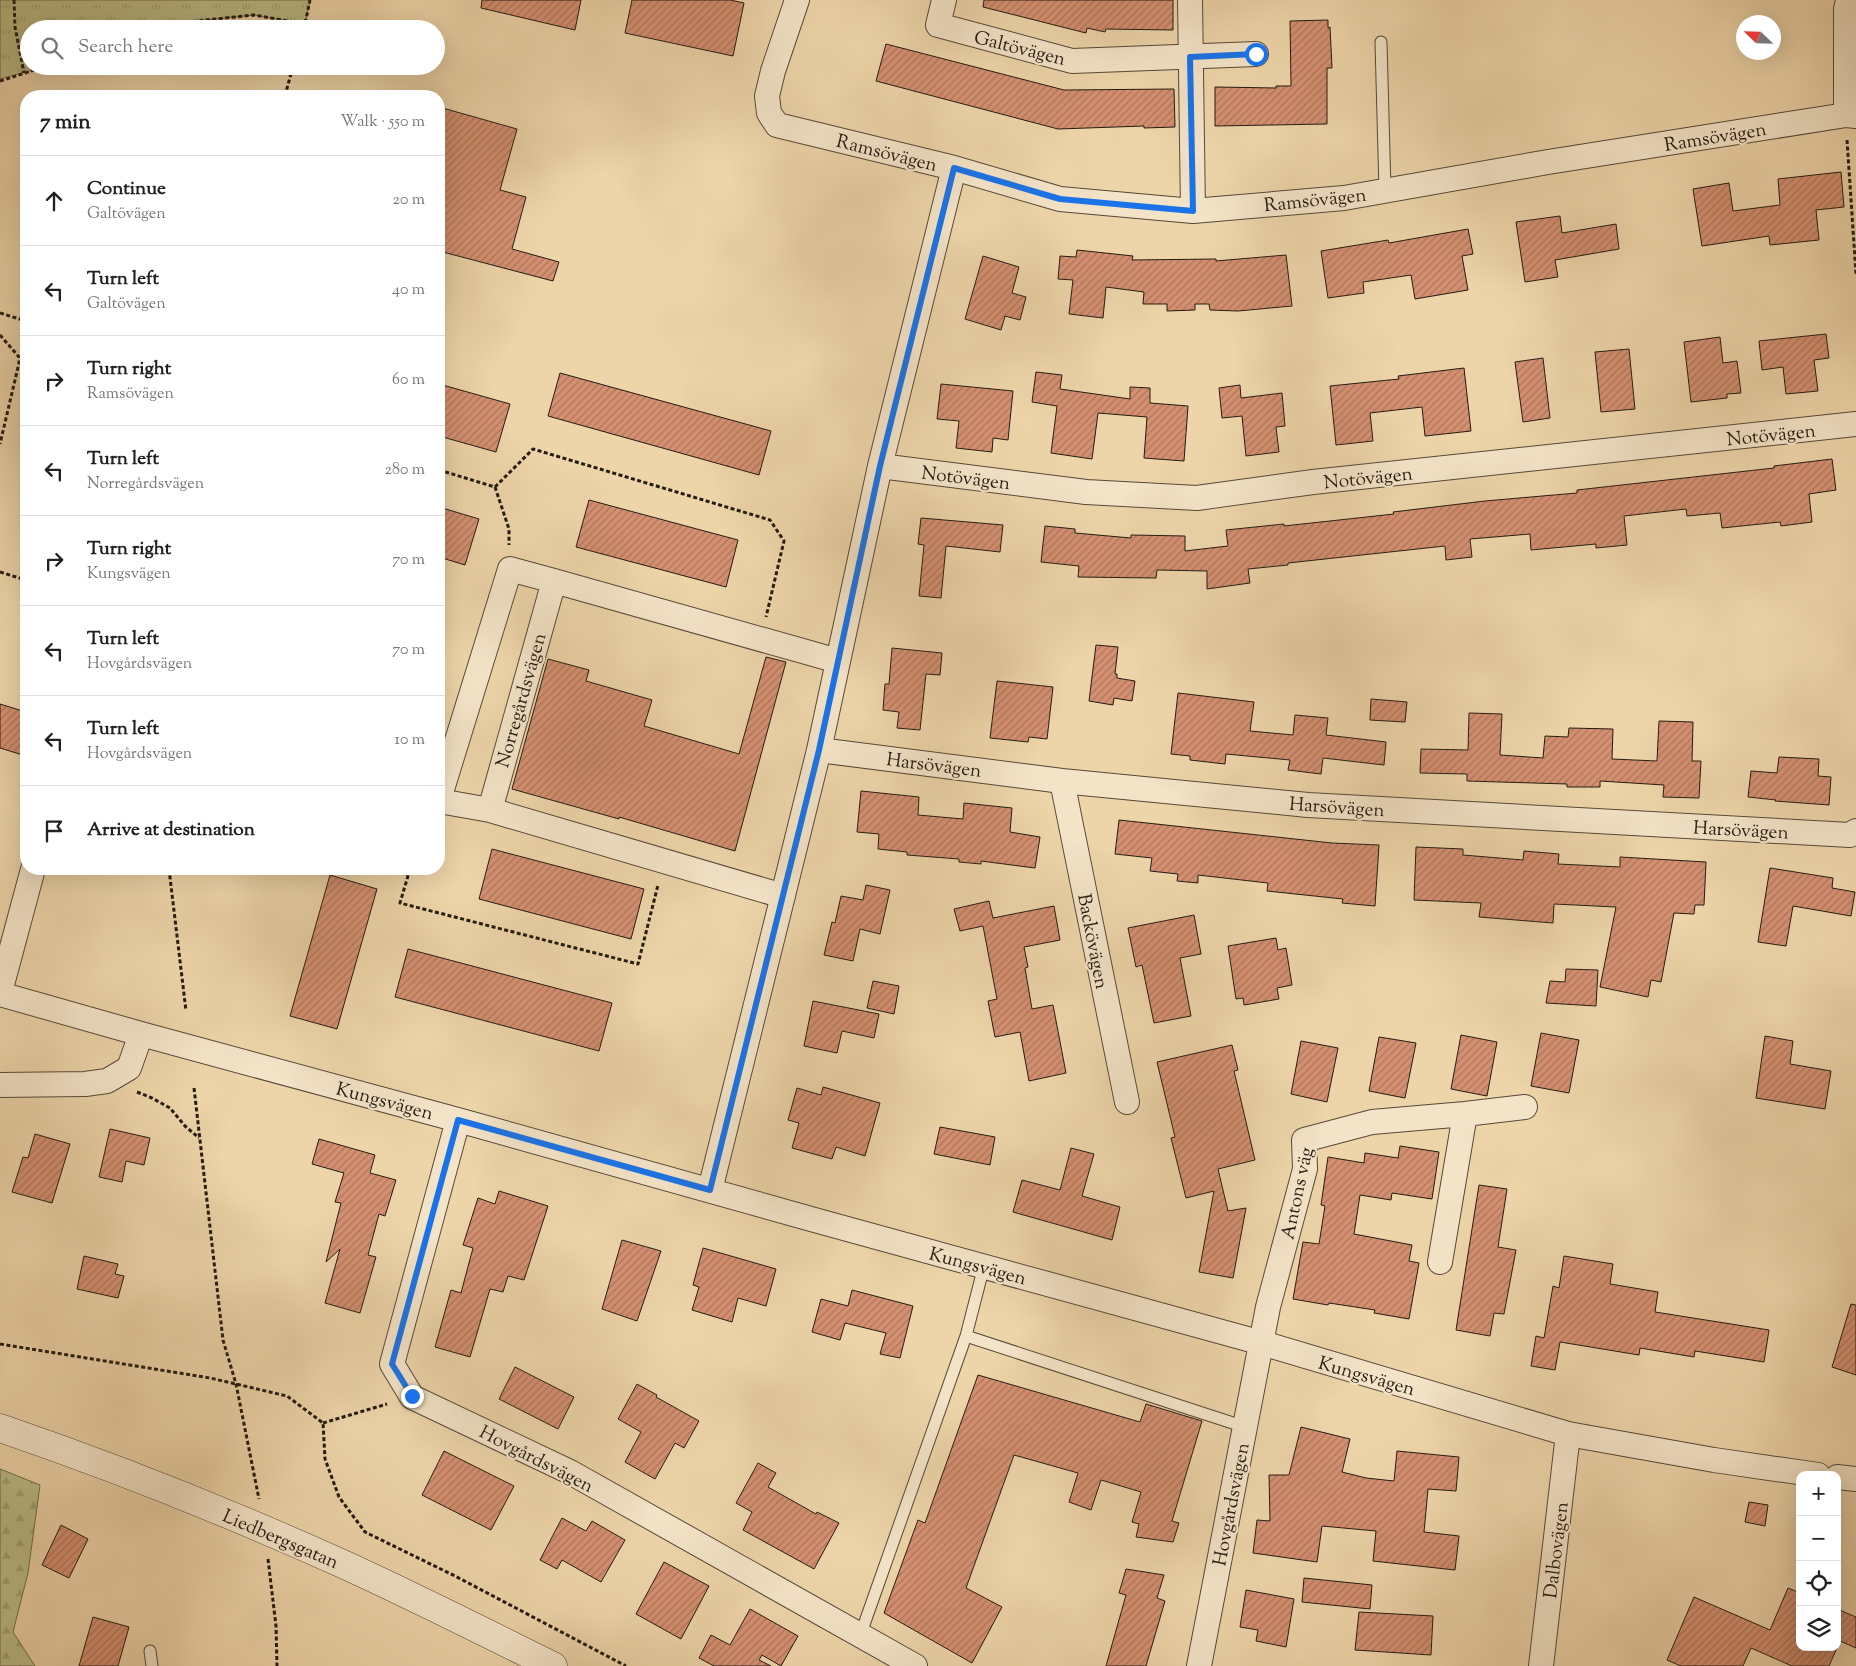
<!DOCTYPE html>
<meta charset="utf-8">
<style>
:root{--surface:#fff;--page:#f6f6f6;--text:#202124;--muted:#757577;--line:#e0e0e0}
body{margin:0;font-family:"Sorts Mill Goudy",serif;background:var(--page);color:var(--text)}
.controls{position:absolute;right:15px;bottom:15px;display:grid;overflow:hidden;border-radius:10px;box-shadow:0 5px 20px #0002}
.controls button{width:45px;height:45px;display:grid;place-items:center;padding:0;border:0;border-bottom:1px solid var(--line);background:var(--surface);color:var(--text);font:25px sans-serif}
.compass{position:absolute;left:1736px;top:15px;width:45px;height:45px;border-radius:50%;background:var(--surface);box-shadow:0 5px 20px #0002;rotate:293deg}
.stop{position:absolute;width:15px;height:15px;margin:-11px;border:4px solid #1a73e8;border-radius:50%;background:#fff}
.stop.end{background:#1a73e8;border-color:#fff;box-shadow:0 1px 5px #0008}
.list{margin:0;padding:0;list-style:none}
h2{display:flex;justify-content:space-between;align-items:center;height:65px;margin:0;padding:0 20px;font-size:21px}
h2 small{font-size:16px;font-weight:400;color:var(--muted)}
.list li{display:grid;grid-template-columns:32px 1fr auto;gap:15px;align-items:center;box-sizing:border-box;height:90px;padding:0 20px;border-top:1px solid var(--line)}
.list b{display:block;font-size:19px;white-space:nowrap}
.list p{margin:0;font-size:16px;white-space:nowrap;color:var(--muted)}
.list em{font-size:16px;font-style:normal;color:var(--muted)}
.icon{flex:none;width:28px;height:28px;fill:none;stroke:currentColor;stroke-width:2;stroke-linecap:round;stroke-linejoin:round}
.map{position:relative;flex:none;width:1856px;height:1666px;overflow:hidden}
.search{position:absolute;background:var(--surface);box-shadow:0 5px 20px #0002;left:20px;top:20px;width:425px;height:55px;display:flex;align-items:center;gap:12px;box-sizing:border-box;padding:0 18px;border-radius:28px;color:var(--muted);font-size:19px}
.panel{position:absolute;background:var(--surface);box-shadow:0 5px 20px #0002;left:20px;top:90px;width:425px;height:785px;border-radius:20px}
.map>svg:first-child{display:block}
.forest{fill:url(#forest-firs);stroke:#6f6c4c}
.park{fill:url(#park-tufts);stroke:#6f6c4c}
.building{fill:url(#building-hatch);stroke:#241b13}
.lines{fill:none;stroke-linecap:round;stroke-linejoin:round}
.service-casing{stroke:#564938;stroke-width:13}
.minor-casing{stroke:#564938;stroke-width:26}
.tertiary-casing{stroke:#564938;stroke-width:29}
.path{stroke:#241b13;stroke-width:3;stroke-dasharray:4 2.5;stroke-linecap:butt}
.service{stroke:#f3e3c7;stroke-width:11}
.minor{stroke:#f3e3c7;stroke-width:24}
.tertiary{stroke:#f3e3c7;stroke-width:28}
.route{stroke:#1a73e8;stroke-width:6}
.labels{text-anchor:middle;stroke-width:4.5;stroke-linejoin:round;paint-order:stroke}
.street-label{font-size:19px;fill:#241b13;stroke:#f3e3c7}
</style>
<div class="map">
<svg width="1856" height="1666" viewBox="0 0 1856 1666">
<defs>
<pattern id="forest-firs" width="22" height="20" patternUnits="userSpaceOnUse" patternTransform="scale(1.25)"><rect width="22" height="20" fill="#babc86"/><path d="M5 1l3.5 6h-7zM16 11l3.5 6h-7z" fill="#a0a173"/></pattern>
<pattern id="park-tufts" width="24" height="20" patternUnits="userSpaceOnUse" patternTransform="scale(1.25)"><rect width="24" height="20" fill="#babc86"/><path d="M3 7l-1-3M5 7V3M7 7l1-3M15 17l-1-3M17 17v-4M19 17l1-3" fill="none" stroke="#a0a173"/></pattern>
<pattern id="building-hatch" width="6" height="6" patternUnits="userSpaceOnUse" patternTransform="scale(1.25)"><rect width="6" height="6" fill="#d59071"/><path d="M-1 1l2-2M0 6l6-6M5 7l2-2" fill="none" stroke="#ad755c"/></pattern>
</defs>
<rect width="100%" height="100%" fill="#edd4a9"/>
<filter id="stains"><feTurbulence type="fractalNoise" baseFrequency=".004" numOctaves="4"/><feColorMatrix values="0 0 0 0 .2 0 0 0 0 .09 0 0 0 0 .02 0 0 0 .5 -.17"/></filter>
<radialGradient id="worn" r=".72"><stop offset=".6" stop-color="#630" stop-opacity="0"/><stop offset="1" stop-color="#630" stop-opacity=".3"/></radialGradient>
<path class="forest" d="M0 1469 40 1485 28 1573 13 1632 35 1666H0Z"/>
<path class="park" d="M0 0H310L305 24 254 15 196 21 171 29H29V66H48L0 79Z"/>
<path class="building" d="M482 0H581L575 30 481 8Z
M632 0H730L744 3 733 56 625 33Z
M984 0H1173V30L1106 29 1105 32 1087 28 1086 33 983 7Z
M1328 20V28L1330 27 1332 68H1327V124L1215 126V87L1276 88V86H1291L1290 21Z
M886 44 1064 90 1174 89 1175 127 1144 128V126L1058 129 876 81Z
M439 107 517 129 500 190 526 197 512 249 559 262 553 281 439 251Z
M1841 172 1844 207 1816 210 1819 240 1770 245 1769 236 1702 246 1693 189 1729 183 1733 211 1780 205 1778 179Z
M1560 216 1562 233 1616 224 1619 249 1555 260 1558 277 1525 282 1516 222Z
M1468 229 1473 254 1462 256 1468 290 1415 299 1411 275 1363 282 1364 293 1328 298 1321 251 1388 240 1389 243Z
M1077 250 1133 256 1132 260 1216 259V261L1286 255 1292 306 1238 311 1210 310 1209 304H1195V310L1167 311V304H1143L1144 292 1106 287 1103 318 1069 314 1073 280 1058 279 1060 256 1076 257Z
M983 256 1019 267 1012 293 1026 297 1020 320 1005 316 1001 330 965 319Z
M1826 334 1829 358 1814 360 1818 391 1786 394 1783 367 1762 370 1759 341Z
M1720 337 1723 363 1737 361 1741 393 1727 394V398L1691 402 1684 342Z
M1629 349 1635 409 1601 412 1595 352Z
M1543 358 1550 418 1523 422 1515 362Z
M1464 368 1471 431 1425 436 1422 407 1370 413 1373 441 1336 445 1330 386 1399 379 1398 376Z
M1036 372 1062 375 1060 389 1130 399V387L1150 388V403L1188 406 1184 461 1144 458 1147 417 1098 413 1092 459 1051 453 1057 406 1032 402Z
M560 373 771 431 759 475 548 416Z
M439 384 510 404 496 452 439 436Z
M941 384 1013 391 1008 440 993 438 992 452 956 448 959 421 937 419Z
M1240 385 1241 398 1282 393 1285 426 1276 427 1279 452 1246 456 1242 416 1222 418 1219 388Z
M1832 459 1836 490 1809 494 1812 522 1781 526 1780 522 1722 528 1720 513 1687 516 1686 509 1624 516 1627 545 1596 548V544L1531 550 1530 534 1470 539 1472 557 1446 560 1445 546 1288 563V565L1248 569 1250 583 1207 589V571L1157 570 1156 578 1078 577 1079 566 1041 562 1045 526 1075 529V533L1131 538V535L1185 536V551L1228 546 1226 530 1284 524V526L1394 514 1393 512 1485 501 1577 493V490L1774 468V466Z
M589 500 738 540 726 587 576 547Z
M439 507 479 519 465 565 439 557Z
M921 518 1003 525 1000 552 946 546 941 598 919 596 924 545 918 544Z
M1096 645 1118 647 1115 674H1117V678L1135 681 1132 701 1114 698 1113 705 1089 701Z
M892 648 942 653 940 675 926 674 920 730 897 728 899 712 883 710 885 684H889Z
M766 657 786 662 735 851 619 817V819L512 789 548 659 589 670 586 681 652 700 644 726 739 754Z
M997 681 1053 687 1047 739 1029 737 1028 742 990 738Z
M1178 693 1254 702 1250 731 1293 735 1295 715 1328 718 1326 735 1386 742 1384 765 1323 758 1321 774 1288 770 1290 760 1226 754 1225 764 1190 760V756L1171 754Z
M1371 699 1407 702 1405 722 1370 720Z
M0 704 26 712V756L0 748Z
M1469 713 1502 714 1500 755 1543 758 1545 736 1568 737 1569 728 1613 729 1612 759 1657 761 1659 721 1693 722 1692 761H1701L1699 798 1663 797 1664 785 1600 781V787H1567V784L1467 781V774L1420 773 1421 749 1468 750Z
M1779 757 1819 759 1818 776 1831 777 1829 805 1775 801 1776 800 1748 797 1751 771 1777 773Z
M861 791 919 797 918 815 963 819 964 803 1012 808 1010 832 1040 837 1035 868 981 861V864L959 862V859L907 855V852L878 849 879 834 857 832Z
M1119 820 1332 843 1379 845 1375 906 1342 903 1343 899 1267 891 1268 883 1198 875V883L1177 881 1178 874 1150 871 1152 858 1115 854Z
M1416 847 1463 849V855L1523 860 1524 851 1559 854 1558 864 1620 867V857L1706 862 1704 905H1695L1694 914 1674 913 1661 982 1651 980 1648 997 1600 987 1616 907 1554 904 1553 923 1479 917 1481 903 1414 900Z
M492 849 644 889 631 939 479 899Z
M1770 868 1833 878 1832 888 1855 892 1851 916 1793 906 1786 946 1758 942Z
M330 875 377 889 337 1029 290 1016Z
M866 885 890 890 880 934 860 929 853 961 824 955 832 922 835 923 841 896 863 900Z
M989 901 993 918 1054 906 1060 940 1024 947 1028 967 1025 968 1032 1009 1053 1005 1066 1073 1029 1081 1020 1032 995 1037 988 1001 997 999 983 926 960 931 954 909Z
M1194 915 1201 954 1180 958 1191 1016 1154 1023 1142 965 1136 967 1128 928Z
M1276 938 1278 950 1286 948 1292 985 1277 988 1279 999 1244 1005 1243 998 1236 999 1228 946Z
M408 949 612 1003 599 1051 395 997Z
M1566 969 1598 970 1596 1006 1546 1003 1550 981 1565 982Z
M873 981 899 986 894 1014 867 1008Z
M813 1001 879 1014 874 1038 842 1031 837 1053 804 1046Z
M1541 1033 1579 1040 1569 1093 1531 1086Z
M1461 1035 1497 1042 1487 1096 1451 1089Z
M1765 1036 1793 1041 1790 1064 1831 1071 1825 1109 1756 1098Z
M1379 1037 1416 1043 1405 1098 1369 1091Z
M1301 1041 1338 1048 1327 1102 1291 1094Z
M1232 1045 1238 1070 1234 1071 1255 1160 1218 1169 1228 1211 1246 1208 1233 1278 1199 1272 1214 1191 1186 1198 1171 1138 1175 1137 1157 1062Z
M823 1087 880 1103 865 1156 836 1147 832 1159 792 1148 799 1123 788 1120 797 1088 821 1095Z
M940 1127 995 1137 990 1165 934 1154Z
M110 1129 150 1138 144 1165 126 1161 122 1182 99 1177Z
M35 1134 70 1144 52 1203 12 1192 23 1157 28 1158Z
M319 1139 375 1155 370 1173 396 1180 385 1216 379 1214 368 1255 376 1257 360 1313 325 1303 340 1249 326 1262 341 1203 335 1202 344 1173 312 1164Z
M1400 1146 1439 1152 1432 1199 1392 1193 1391 1200 1360 1195 1354 1234 1412 1245 1409 1261 1419 1263 1409 1319 1374 1313 1375 1310 1329 1303 1328 1305 1293 1299 1303 1242 1319 1244 1325 1206 1321 1205 1328 1157 1364 1163 1365 1153 1398 1158Z
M1071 1148 1094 1154 1082 1196 1120 1207 1112 1240 1013 1212 1022 1180 1060 1190Z
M1479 1185 1507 1189 1498 1247 1516 1250 1504 1314 1494 1313 1490 1336 1456 1330Z
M499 1191 548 1206 524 1280 508 1276 503 1292 490 1289 470 1357 435 1347 451 1290 461 1293 473 1248 463 1245 478 1198 495 1204Z
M622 1240 661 1251 637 1321 602 1309Z
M703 1248 776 1269 766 1306 738 1298 732 1322 692 1310 699 1287 693 1285Z
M84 1256 118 1264 115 1274 124 1276 118 1298 77 1289Z
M1564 1256 1613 1264 1610 1284 1658 1292 1655 1312 1769 1330 1764 1362 1695 1351 1694 1357 1640 1348 1639 1355 1560 1342 1555 1370 1531 1366 1536 1336 1544 1338 1553 1286 1559 1288Z
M852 1290 913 1306 900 1358 880 1354 886 1333 845 1323 840 1340 812 1332 821 1299 848 1306Z
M1851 1304 1856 1305V1375L1832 1367Z
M515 1367 574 1397 558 1429 499 1399Z
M978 1375 1140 1422 1146 1404 1202 1421 1172 1521 1179 1523 1173 1542 1136 1537 1139 1524 1132 1522 1141 1492 1101 1480 1091 1510 1069 1502 1078 1473 1014 1455 966 1588 1002 1607 972 1663 884 1613 918 1520 925 1523Z
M637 1384 657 1395 656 1397 699 1421 684 1448 675 1443 655 1479 625 1462 641 1432 618 1419Z
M1301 1427 1350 1439 1342 1472 1366 1478 1394 1481 1397 1451 1459 1457 1456 1491 1428 1489 1424 1532 1459 1536 1455 1570 1373 1561 1376 1531 1322 1526 1317 1562 1253 1553 1257 1520 1270 1521 1269 1475H1289Z
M444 1451 514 1486 491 1530 422 1495Z
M758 1463 776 1473 768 1487 816 1514 817 1512 839 1523 814 1569 743 1530 752 1512 736 1503Z
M1749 1502 1768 1505 1765 1526 1745 1522Z
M562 1518 586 1531 592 1521 625 1540 601 1582 562 1560 557 1569 540 1560Z
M61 1525 88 1539 69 1578 42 1565Z
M664 1562 709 1586 681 1639 636 1614Z
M1126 1569 1164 1575 1157 1598 1165 1601 1146 1666H1106L1126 1595 1119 1593Z
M1304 1578 1372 1585 1370 1609 1302 1602Z
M1788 1588 1800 1593V1647H1837V1609L1856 1617V1648L1840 1641 1829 1666H1792L1751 1648 1743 1666H1681L1667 1660 1694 1597 1770 1630Z
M1246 1590 1294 1599 1286 1647 1256 1641 1258 1630 1240 1627Z
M750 1609 798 1636 781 1666 762 1655 759 1660 771 1666H714L699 1658 711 1635 730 1645Z
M1359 1612 1433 1616 1431 1655 1355 1650Z
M93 1617 129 1627 118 1666H79Z"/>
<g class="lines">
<defs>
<path id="service" d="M1381 42 1385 191
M966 1336 1245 1427
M860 1636 966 1336 984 1266
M150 1651 152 1666"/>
<path id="minor" d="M797 0 773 71 767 96 769 113 777 125 954 168 1060 199 1193 211 1344 198 1548 162 1846 115 1856 116
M944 0 938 25 1072 61 1256 54
M1190 0 1193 211
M1846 115V9L1848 0
M880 466 1086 492 1197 498 1313 482 1856 424
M819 750 1062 781 1308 805 1850 835 1856 831
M1062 781 1127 1102
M439 799 510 569 554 581
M439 801 490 810
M783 896 490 810 554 581 838 661
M0 992 33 869
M0 994 141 1034 458 1120 811 1219 1262 1343 1568 1434 1714 1460 1818 1475
M0 1085 85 1084 107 1081 129 1068 141 1034
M458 1120 392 1364 412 1397 570 1472 915 1666
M710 1190 819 750 880 466 954 168
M1440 1262 1465 1114
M1837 1477 1856 1479
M1199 1666 1268 1307 1305 1169 1304 1140 1372 1122 1465 1114 1525 1107
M1541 1666 1568 1434"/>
<path id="tertiary" d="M0 1428C117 1468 232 1514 345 1565 415 1597 484 1632 553 1666"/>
</defs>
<use href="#service" class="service-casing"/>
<use href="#minor" class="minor-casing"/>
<use href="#tertiary" class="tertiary-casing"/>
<path class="path" d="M14 0 15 27 24 73
M168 29 196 21 254 15 305 24
M304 29 310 0
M0 81 47 66
M285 96 293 66
M1847 140 1856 274
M0 313 26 321
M0 335 19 357V363L0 444
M439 470 495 487 509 529V545
M495 487 533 449 770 520 784 541 766 617
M0 572 26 580
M169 869 186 1011
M410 869 400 903 638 964 658 885
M194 1088 223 1340 236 1384 259 1499
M137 1092 152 1098 170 1108 185 1126 199 1138
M0 1344 210 1378 236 1384 287 1396 323 1423 325 1459 339 1497 365 1532 455 1576 626 1666
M323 1423 387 1404
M268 1559 276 1626 277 1666"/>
<use href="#service" class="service"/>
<use href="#minor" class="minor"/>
<use href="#tertiary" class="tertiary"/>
</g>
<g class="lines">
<path class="route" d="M412 1396 392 1364 458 1120 710 1190 819 750 880 466 954 168 1060 199 1193 211 1190 57 1256 54"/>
</g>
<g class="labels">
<g class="street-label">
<text transform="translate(1020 47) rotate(14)" y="7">Galtövägen</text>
<text transform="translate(1715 136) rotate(-9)" y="7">Ramsövägen</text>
<text transform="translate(887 152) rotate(14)" y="7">Ramsövägen</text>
<text transform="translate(1315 199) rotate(-6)" y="7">Ramsövägen</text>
<text transform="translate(1771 434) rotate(-6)" y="7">Notövägen</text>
<text transform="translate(966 477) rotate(7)" y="7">Notövägen</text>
<text transform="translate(1368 477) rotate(-6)" y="7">Notövägen</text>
<text transform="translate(520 700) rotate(-74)" y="7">Norregårdsvägen</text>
<text transform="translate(934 764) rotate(7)" y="7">Harsövägen</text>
<text transform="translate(1337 806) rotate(4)" y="7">Harsövägen</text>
<text transform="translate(1741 829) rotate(3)" y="7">Harsövägen</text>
<text transform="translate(1094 941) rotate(79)" y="7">Backövägen</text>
<text transform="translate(385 1100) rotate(15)" y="7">Kungsvägen</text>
<text transform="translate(1296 1193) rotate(-78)" y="7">Antons väg</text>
<text transform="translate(978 1265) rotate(15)" y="7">Kungsvägen</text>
<text transform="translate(1367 1375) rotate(16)" y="7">Kungsvägen</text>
<text transform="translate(537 1458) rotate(27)" y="7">Hovgårdsvägen</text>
<text transform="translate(1230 1504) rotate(-79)" y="7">Hovgårdsvägen</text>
<text transform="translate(281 1538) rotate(23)" y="7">Liedbergsgatan</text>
<text transform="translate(1555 1550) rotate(-83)" y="7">Dalbovägen</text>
</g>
</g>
<rect width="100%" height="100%" filter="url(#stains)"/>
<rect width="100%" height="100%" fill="url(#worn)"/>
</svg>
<div class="controls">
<button>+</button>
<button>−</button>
<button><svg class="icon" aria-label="locate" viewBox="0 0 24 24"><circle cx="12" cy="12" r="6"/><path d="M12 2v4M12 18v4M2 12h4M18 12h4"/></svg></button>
<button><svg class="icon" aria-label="layers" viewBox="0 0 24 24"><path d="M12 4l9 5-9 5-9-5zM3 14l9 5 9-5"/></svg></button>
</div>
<svg class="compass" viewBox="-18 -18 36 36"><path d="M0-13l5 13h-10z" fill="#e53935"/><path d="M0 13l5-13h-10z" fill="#757577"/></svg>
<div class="stop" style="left:1256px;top:54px"></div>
<div class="stop end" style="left:412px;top:1396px"></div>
<div class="search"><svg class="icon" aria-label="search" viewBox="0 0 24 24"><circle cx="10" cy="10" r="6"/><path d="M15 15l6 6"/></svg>Search here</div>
<section class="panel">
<h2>7 min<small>Walk · 550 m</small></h2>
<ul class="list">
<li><svg class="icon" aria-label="ahead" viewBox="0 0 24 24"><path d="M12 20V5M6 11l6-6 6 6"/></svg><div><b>Continue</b><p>Galtövägen</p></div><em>20 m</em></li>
<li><svg class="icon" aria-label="left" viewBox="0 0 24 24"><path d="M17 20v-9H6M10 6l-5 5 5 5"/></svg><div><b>Turn left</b><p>Galtövägen</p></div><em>40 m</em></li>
<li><svg class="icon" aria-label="right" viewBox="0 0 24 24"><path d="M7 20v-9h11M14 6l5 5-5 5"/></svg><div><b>Turn right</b><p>Ramsövägen</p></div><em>60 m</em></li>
<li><svg class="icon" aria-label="left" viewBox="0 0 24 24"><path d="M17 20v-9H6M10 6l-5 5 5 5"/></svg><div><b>Turn left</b><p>Norregårdsvägen</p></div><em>280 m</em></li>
<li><svg class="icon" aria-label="right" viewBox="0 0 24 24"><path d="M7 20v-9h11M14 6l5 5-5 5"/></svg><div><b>Turn right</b><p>Kungsvägen</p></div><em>70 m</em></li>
<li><svg class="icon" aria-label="left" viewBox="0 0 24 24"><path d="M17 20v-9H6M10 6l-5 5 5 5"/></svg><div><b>Turn left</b><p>Hovgårdsvägen</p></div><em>70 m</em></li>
<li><svg class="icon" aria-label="left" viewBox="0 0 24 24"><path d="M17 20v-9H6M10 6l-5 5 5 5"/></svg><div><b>Turn left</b><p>Hovgårdsvägen</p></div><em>10 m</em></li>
<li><svg class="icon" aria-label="arrive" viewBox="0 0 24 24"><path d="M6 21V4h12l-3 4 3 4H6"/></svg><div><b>Arrive at destination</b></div></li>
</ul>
</section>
</div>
